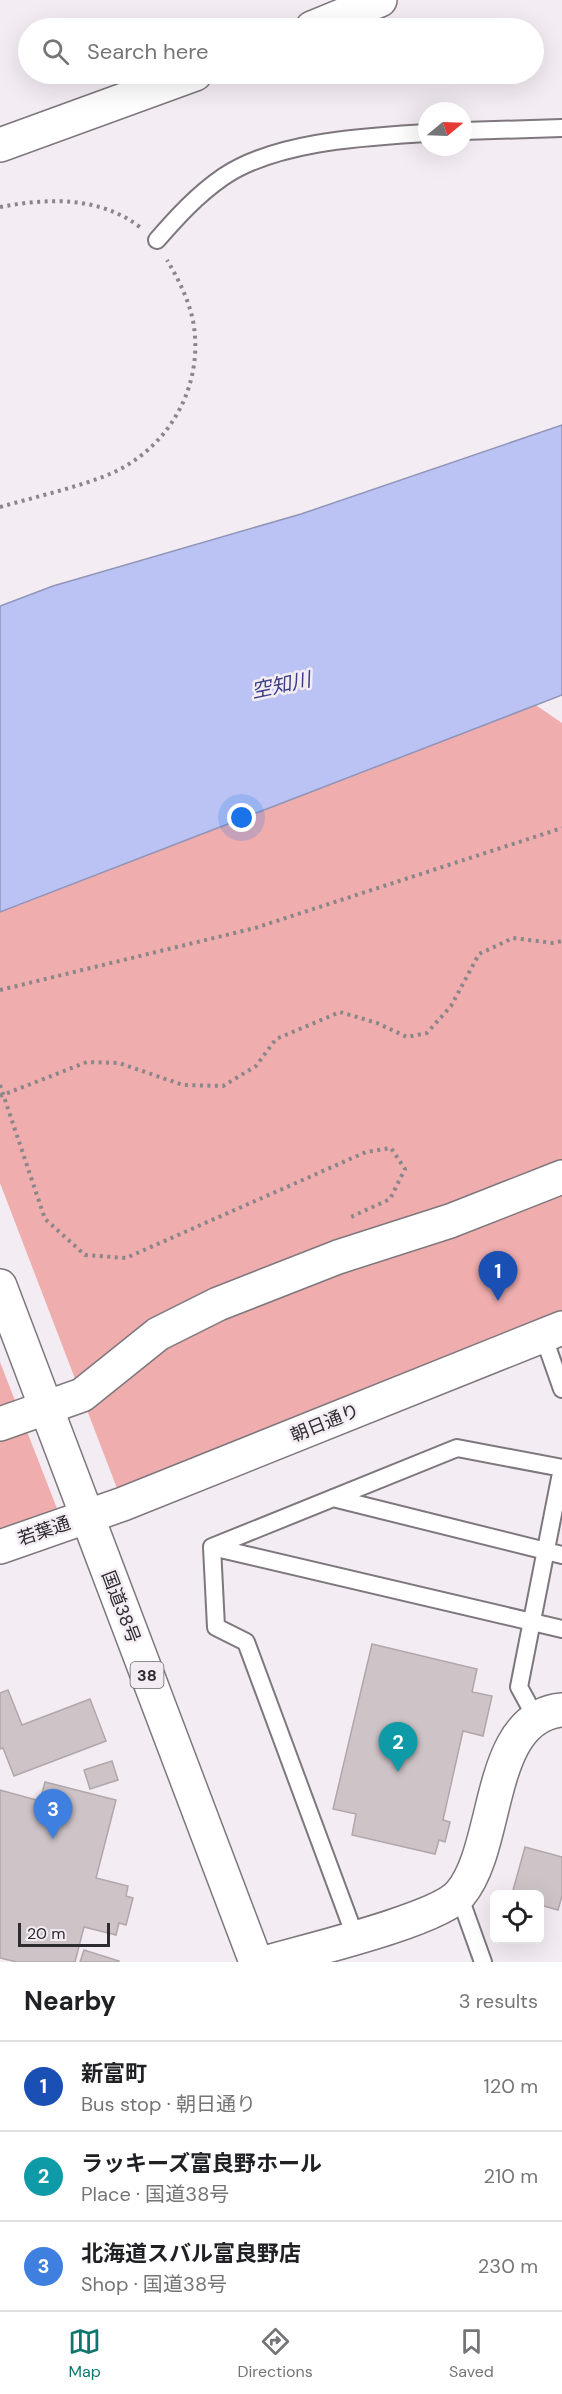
<!DOCTYPE html>
<meta charset="utf-8">
<style>
:root{--surface:#fff;--page:#f2f2f2;--text:#202124;--muted:#757577;--line:#e0e0e0;--accent:#0f766e}
body{margin:0;font-family:"DM Sans","Noto Sans JP",sans-serif;background:var(--page);color:var(--text)}
.controls{position:absolute;right:18px;bottom:18px;display:grid;overflow:hidden;border-radius:9px;box-shadow:0 6px 24px #0002}
.controls button{width:54px;height:54px;display:grid;place-items:center;padding:0;border:0;border-bottom:2px solid var(--line);background:var(--surface);color:var(--text);font:30px sans-serif}
.compass{position:absolute;left:418px;top:102px;width:54px;height:54px;border-radius:50%;background:var(--surface);box-shadow:0 6px 24px #0002;rotate:71deg}
.scale{position:absolute;left:18px;bottom:15px;width:92px;box-sizing:border-box;padding-left:6px;border:3px solid #2d2b2d;border-top:0;font-size:16px;line-height:21px;white-space:nowrap;color:#2d2b2d;-webkit-text-stroke:4px #f4ecf3;paint-order:stroke}
.you{position:absolute;left:242px;top:818px;width:21px;height:21px;margin:-15px;border:4px solid #fff;border-radius:50%;background:#1a73e8;box-shadow:0 0 0 9px #1a73e833}
.badge{display:grid;place-items:center;width:39px;height:39px;border-radius:50%;background:var(--accent);color:#fff;font-size:20px;font-weight:700}
.pin{position:absolute;translate:-50% -50px;filter:drop-shadow(0 2px 3px #0008)}
.pin::after{content:'';position:absolute;top:32px;width:21px;height:18px;background:inherit;clip-path:polygon(0 0,100% 0,50% 100%)}
.list{margin:0;padding:0;list-style:none}
h2{display:flex;justify-content:space-between;align-items:center;height:78px;margin:0;padding:0 24px;font-size:26px}
h2 small{font-size:20px;font-weight:400;color:var(--muted)}
.list li{display:grid;grid-template-columns:39px 1fr auto;gap:18px;align-items:center;box-sizing:border-box;height:90px;padding:0 24px;border-top:2px solid var(--line)}
.list b{display:block;font-size:22px;white-space:nowrap}
.list p{margin:0;font-size:20px;white-space:nowrap;color:var(--muted)}
.list em{font-size:20px;font-style:normal;color:var(--muted)}
.icon{flex:none;width:33px;height:33px;fill:none;stroke:currentColor;stroke-width:2;stroke-linecap:round;stroke-linejoin:round}
.map{position:relative;flex:none;width:562px;height:1962px;overflow:hidden}
.search{position:absolute;background:var(--surface);box-shadow:0 6px 24px #0002;left:18px;right:18px;top:18px;height:66px;display:flex;align-items:center;gap:15px;box-sizing:border-box;padding:0 21px;border-radius:33px;color:var(--muted);font-size:22px}
.sheet{height:348px;background:var(--surface)}
nav{display:flex;justify-content:space-around;align-items:center;box-sizing:border-box;height:84px;border-top:2px solid var(--line);background:var(--surface);font-size:16px;color:var(--muted)}
nav a{display:grid;justify-items:center;gap:3px}
nav .on{color:var(--accent)}
.map>svg:first-child{display:block}
.green{fill:#efadae}
.water{fill:#bbc3f4;stroke:#9095b8;stroke-width:1.5}
.building{fill:#cec4c8;stroke:#b0a7aa;stroke-width:1.5}
.lines{fill:none;stroke-linecap:round;stroke-linejoin:round}
.service-casing{stroke:#7e777d;stroke-width:20}
.minor-casing{stroke:#7e777d;stroke-width:36}
.tertiary-casing{stroke:#7e777d;stroke-width:36}
.trunk-casing{stroke:#7e777d;stroke-width:36}
.path{stroke:#8b868a;stroke-width:4;stroke-dasharray:3 4.5;stroke-linecap:butt}
.service{stroke:#fff;stroke-width:16}
.minor{stroke:#fff;stroke-width:33}
.tertiary{stroke:#fff;stroke-width:33}
.trunk{stroke:#fff;stroke-width:33}
.labels{text-anchor:middle;stroke-width:5;stroke-linejoin:round;paint-order:stroke}
.shield{fill:#f4ecf3;stroke:#696568;stroke-width:1.5}
.shield-label{font-size:16px;font-weight:bold;fill:#2d2b2d}
.street-label{font-size:18px;fill:#2d2b2d;stroke:#f4ecf3}
.water-label{font-size:20px;font-style:italic;fill:#3c3f86;stroke:#f4ecf3}
</style>
<div class="map">
<svg width="562" height="1962" viewBox="0 0 562 1962">
<rect width="100%" height="100%" fill="#f4ecf3"/>
<path class="green" d="M521 695 562 723V1328L123 1504 0 1183V887Z
M0 1362 63 1524 0 1547Z"/>
<path class="water" d="M562 425V695L0 912V606L53 586 301 514Z"/>
<path class="building" d="M372 1644 477 1669 472 1692 492 1696 483 1736 463 1731 443 1820 450 1822 445 1842 439 1840 435 1854 352 1835 356 1814 333 1809Z
M8 1690 22 1725 90 1699 106 1741 14 1776 3 1748 0 1749V1693Z
M112 1761 118 1780 90 1789 84 1770Z
M45 1782 116 1800 96 1878 128 1886 126 1896 133 1898 126 1925 119 1923 116 1935 84 1927 75 1962H17L0 1958V1790L40 1801Z
M525 1847 562 1857V1896L558 1910 540 1905V1894H512Z
M84 1950 119 1961V1962H80Z"/>
<g class="lines">
<defs>
<path id="service" d="M463 131 562 128
M157 240C177 217 197 195 223 177 276 141 364 137 427 133
M543 1335 562 1389
M333 1498 562 1555
M212 1547 562 1629
M459 1895 483 1962
M355 1936 246 1642 216 1627 212 1547 457 1448 562 1468 519 1687 537 1720"/>
<path id="minor" d="M312 28 380 0
M0 145 195 74
M0 1424 82 1395 158 1334 218 1304 338 1257 450 1221 562 1177
M268 1962C306 1951 438 1920 460 1894 501 1846 485 1717 562 1710"/>
<path id="tertiary" d="M0 1547 123 1504 562 1328"/>
<path id="trunk" d="M0 1286 256 1962"/>
</defs>
<use href="#service" class="service-casing"/>
<use href="#minor" class="minor-casing"/>
<use href="#tertiary" class="tertiary-casing"/>
<use href="#trunk" class="trunk-casing"/>
<path class="path" d="M0 207C48 198 99 196 140 227
M0 507C35 497 71 489 105 476 165 453 203 391 194 327 191 304 179 280 167 260
M0 990 255 928 562 828
M0 1085 45 1219 85 1255 126 1258 366 1152 391 1148 405 1169 390 1199 351 1217
M0 1096 87 1062 119 1063 183 1085 223 1086 256 1066 276 1039 340 1012 377 1023 407 1037 427 1033 451 1006 479 954 513 938 553 943 562 941"/>
<use href="#service" class="service"/>
<use href="#minor" class="minor"/>
<use href="#tertiary" class="tertiary"/>
<use href="#trunk" class="trunk"/>
</g>
<g class="labels">
<rect class="shield" x="130.5" y="1662" width="33" height="26" rx="4.5"/>
<g class="shield-label">
<text x="147" y="1681">38</text>
</g>
<g class="street-label">
<text transform="translate(325 1423) rotate(-22)" y="6">朝日通り</text>
<text transform="translate(44 1531) rotate(-19)" y="6">若葉通</text>
<text transform="translate(121 1607) rotate(69)" y="6">国道38号</text>
</g>
<g class="water-label">
<text transform="translate(281 685) rotate(-12)" y="7">空知川</text>
</g>
</g>
</svg>
<div class="controls">
<button><svg class="icon" aria-label="locate" viewBox="0 0 24 24"><circle cx="12" cy="12" r="6"/><path d="M12 2v4M12 18v4M2 12h4M18 12h4"/></svg></button>
</div>
<svg class="compass" viewBox="-18 -18 36 36"><path d="M0-13l5 13h-10z" fill="#e53935"/><path d="M0 13l5-13h-10z" fill="#757577"/></svg>
<div class="scale">20 m</div>
<div class="you"></div>
<div class="pin badge" style="left:498px;top:1301px;background:#1a4fb4">1</div>
<div class="pin badge" style="left:398px;top:1772px;background:#0f9aa8">2</div>
<div class="pin badge" style="left:53px;top:1839px;background:#3f7fe0">3</div>
<div class="search"><svg class="icon" aria-label="search" viewBox="0 0 24 24"><circle cx="10" cy="10" r="6"/><path d="M15 15l6 6"/></svg>Search here</div>
</div>
<section class="sheet">
<h2>Nearby<small>3 results</small></h2>
<ul class="list">
<li><span class="badge" style="background:#1a4fb4">1</span><div><b>新富町</b><p>Bus stop · 朝日通り</p></div><em>120 m</em></li>
<li><span class="badge" style="background:#0f9aa8">2</span><div><b>ラッキーズ富良野ホール</b><p>Place · 国道38号</p></div><em>210 m</em></li>
<li><span class="badge" style="background:#3f7fe0">3</span><div><b>北海道スバル富良野店</b><p>Shop · 国道38号</p></div><em>230 m</em></li>
</ul>
</section>
<nav>
<a class="on"><svg class="icon" aria-label="map" viewBox="0 0 24 24"><path d="M3 6l6-2 6 2 6-2v14l-6 2-6-2-6 2zM9 4v14M15 6v14"/></svg>Map</a>
<a><svg class="icon" aria-label="directions" viewBox="0 0 24 24"><path d="M12 3l9 9-9 9-9-9zM9 14v-3h6M13 9l2 2-2 2"/></svg>Directions</a>
<a><svg class="icon" aria-label="saved" viewBox="0 0 24 24"><path d="M7 4h10v16l-5-4-5 4z"/></svg>Saved</a>
</nav>
